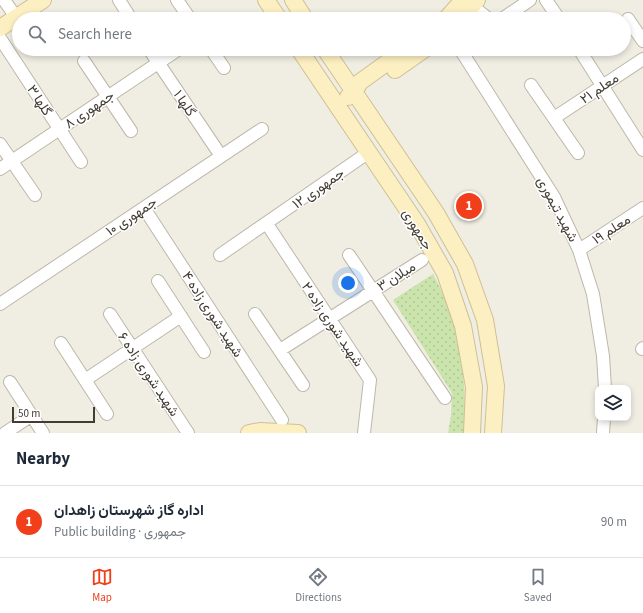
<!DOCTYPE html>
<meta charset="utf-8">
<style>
:root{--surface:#fff;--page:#f6f6f7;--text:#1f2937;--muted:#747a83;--line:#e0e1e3;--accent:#f03f1a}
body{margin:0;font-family:"Source Sans 3",Vazirmatn,sans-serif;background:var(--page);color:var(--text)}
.controls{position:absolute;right:12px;bottom:12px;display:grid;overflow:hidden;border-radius:8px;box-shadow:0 2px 6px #0003}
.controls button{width:36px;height:36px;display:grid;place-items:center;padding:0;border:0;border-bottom:1px solid var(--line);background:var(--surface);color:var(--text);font:20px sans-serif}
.scale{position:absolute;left:12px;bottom:10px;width:83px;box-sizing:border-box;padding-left:4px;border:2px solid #423c33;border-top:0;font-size:11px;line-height:14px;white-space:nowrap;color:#423c33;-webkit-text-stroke:3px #fff;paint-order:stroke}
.you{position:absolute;left:348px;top:283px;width:14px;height:14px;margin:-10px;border:3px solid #fff;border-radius:50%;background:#1a73e8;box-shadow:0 0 0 6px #1a73e833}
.badge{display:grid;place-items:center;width:26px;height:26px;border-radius:50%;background:var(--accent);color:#fff;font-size:13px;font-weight:700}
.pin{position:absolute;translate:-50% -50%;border:2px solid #fff;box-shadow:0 1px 4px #0006}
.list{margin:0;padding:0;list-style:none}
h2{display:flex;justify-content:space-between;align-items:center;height:52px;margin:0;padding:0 16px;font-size:17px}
h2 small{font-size:13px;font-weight:400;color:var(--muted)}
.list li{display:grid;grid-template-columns:26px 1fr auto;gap:12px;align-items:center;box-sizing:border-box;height:72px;padding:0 16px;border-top:1px solid var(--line)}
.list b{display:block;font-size:15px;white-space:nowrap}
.list p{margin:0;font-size:13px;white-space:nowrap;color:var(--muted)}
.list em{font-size:13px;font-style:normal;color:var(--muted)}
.icon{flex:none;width:22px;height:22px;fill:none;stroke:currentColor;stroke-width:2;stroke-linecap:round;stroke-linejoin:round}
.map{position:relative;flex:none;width:643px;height:433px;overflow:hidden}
.search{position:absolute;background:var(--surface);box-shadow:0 2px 6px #0003;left:12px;right:12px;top:12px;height:44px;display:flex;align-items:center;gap:10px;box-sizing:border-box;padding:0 14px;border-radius:22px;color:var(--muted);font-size:15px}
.sheet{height:124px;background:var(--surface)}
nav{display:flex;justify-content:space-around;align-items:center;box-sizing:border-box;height:56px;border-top:1px solid var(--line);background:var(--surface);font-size:11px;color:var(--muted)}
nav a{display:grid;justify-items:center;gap:2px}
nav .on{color:var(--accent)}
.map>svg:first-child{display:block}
.park{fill:url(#park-dots)}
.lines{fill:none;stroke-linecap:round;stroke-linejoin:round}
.street-casing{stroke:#beb7a9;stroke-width:14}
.secondary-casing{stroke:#cfc094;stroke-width:18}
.street{stroke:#fff;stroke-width:12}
.secondary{stroke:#fcefc1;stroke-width:16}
.labels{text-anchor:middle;stroke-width:3;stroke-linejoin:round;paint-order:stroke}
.street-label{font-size:14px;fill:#423c33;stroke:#fff}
</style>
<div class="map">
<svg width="643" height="433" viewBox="0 0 643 433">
<defs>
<pattern id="park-dots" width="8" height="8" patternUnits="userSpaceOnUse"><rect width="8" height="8" fill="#cae4ac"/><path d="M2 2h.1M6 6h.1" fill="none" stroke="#afc494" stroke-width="1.8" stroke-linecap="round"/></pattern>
</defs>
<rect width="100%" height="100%" fill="#f0ede3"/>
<path class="park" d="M433 274C459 321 468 380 464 433H448L451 416 452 393 393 300Z"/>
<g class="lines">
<defs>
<path id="street" d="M4 0 16 17
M119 0 131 19
M177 0 190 19
M546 0 559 19
M472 6 489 19
M502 19 530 0
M628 19 643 41
M0 38 81 162
M149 49 221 156
M211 49 224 68
M460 49 554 197 579 250 593 294 603 356 605 388
M579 49 643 150
M84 61 131 131
M531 85 578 153
M554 118 643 59
M0 144 35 195
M0 169 179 49
M144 208 282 420
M267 224 370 380 364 433
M579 250 643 208
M220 255 369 152
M349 255 445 398
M158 281 204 352
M0 304 262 129
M110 314 188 433
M255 314 303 385
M61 343 107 414
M642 349 643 348
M280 350 422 260
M85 380 181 316
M10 382 43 433
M5 433 32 415
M603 433 604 418"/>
<path id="secondary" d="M266 0 279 19
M293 0 305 19
M446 19 463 0
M461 19 477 0
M0 28 43 0
M299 49 417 224 445 273 463 326 474 387 472 433
M325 49 436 213 465 264 485 320 496 386 493 433
M395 70 425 49
M348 97 354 92 360 82 406 49
M249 433 260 431 298 433"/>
</defs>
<use href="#street" class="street-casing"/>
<use href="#secondary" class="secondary-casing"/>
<use href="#street" class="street"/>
<use href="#secondary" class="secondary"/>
</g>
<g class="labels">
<g class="street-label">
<text transform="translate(599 88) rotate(-34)" y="5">معلم ۲۱</text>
<text transform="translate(40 100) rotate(57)" y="5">گلها ۳</text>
<text transform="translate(185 103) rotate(56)" y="5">گلها ۱</text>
<text transform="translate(89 109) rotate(-34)" y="5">جمهوری ۸</text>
<text transform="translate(318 188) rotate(-35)" y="5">جمهوری ۱۲</text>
<text transform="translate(558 209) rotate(62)" y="5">شهید تیموری</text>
<text transform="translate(131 216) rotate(-34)" y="5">جمهوری ۱۰</text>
<text transform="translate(418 229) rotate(59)" y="5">جمهوری</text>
<text transform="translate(611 229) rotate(-33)" y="5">معلم ۱۹</text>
<text transform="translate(396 276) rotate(-32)" y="5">میلان ۳</text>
<text transform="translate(213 314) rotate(57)" y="5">شهید شوری زاده ۴</text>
<text transform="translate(333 324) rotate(56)" y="5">شهید شوری زاده ۲</text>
<text transform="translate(149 374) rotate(56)" y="5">شهید شوری زاده ۶</text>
</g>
</g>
</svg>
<div class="controls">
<button><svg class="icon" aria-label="layers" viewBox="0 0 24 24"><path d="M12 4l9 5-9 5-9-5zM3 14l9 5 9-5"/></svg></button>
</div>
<div class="scale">50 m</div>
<div class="you"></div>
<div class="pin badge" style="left:469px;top:206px">1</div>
<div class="search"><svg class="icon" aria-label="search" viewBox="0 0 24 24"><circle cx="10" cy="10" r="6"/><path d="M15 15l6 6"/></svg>Search here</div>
</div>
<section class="sheet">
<h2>Nearby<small></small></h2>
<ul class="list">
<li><span class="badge">1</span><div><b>اداره گاز شهرستان زاهدان</b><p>Public building · جمهوری</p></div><em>90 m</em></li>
</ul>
</section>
<nav>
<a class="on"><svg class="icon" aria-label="map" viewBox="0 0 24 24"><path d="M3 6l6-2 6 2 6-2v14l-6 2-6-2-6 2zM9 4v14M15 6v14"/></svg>Map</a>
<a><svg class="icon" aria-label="directions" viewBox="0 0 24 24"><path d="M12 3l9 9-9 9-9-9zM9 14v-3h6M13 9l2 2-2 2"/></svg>Directions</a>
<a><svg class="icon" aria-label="saved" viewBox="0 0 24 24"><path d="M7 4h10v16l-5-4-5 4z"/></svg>Saved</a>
</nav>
